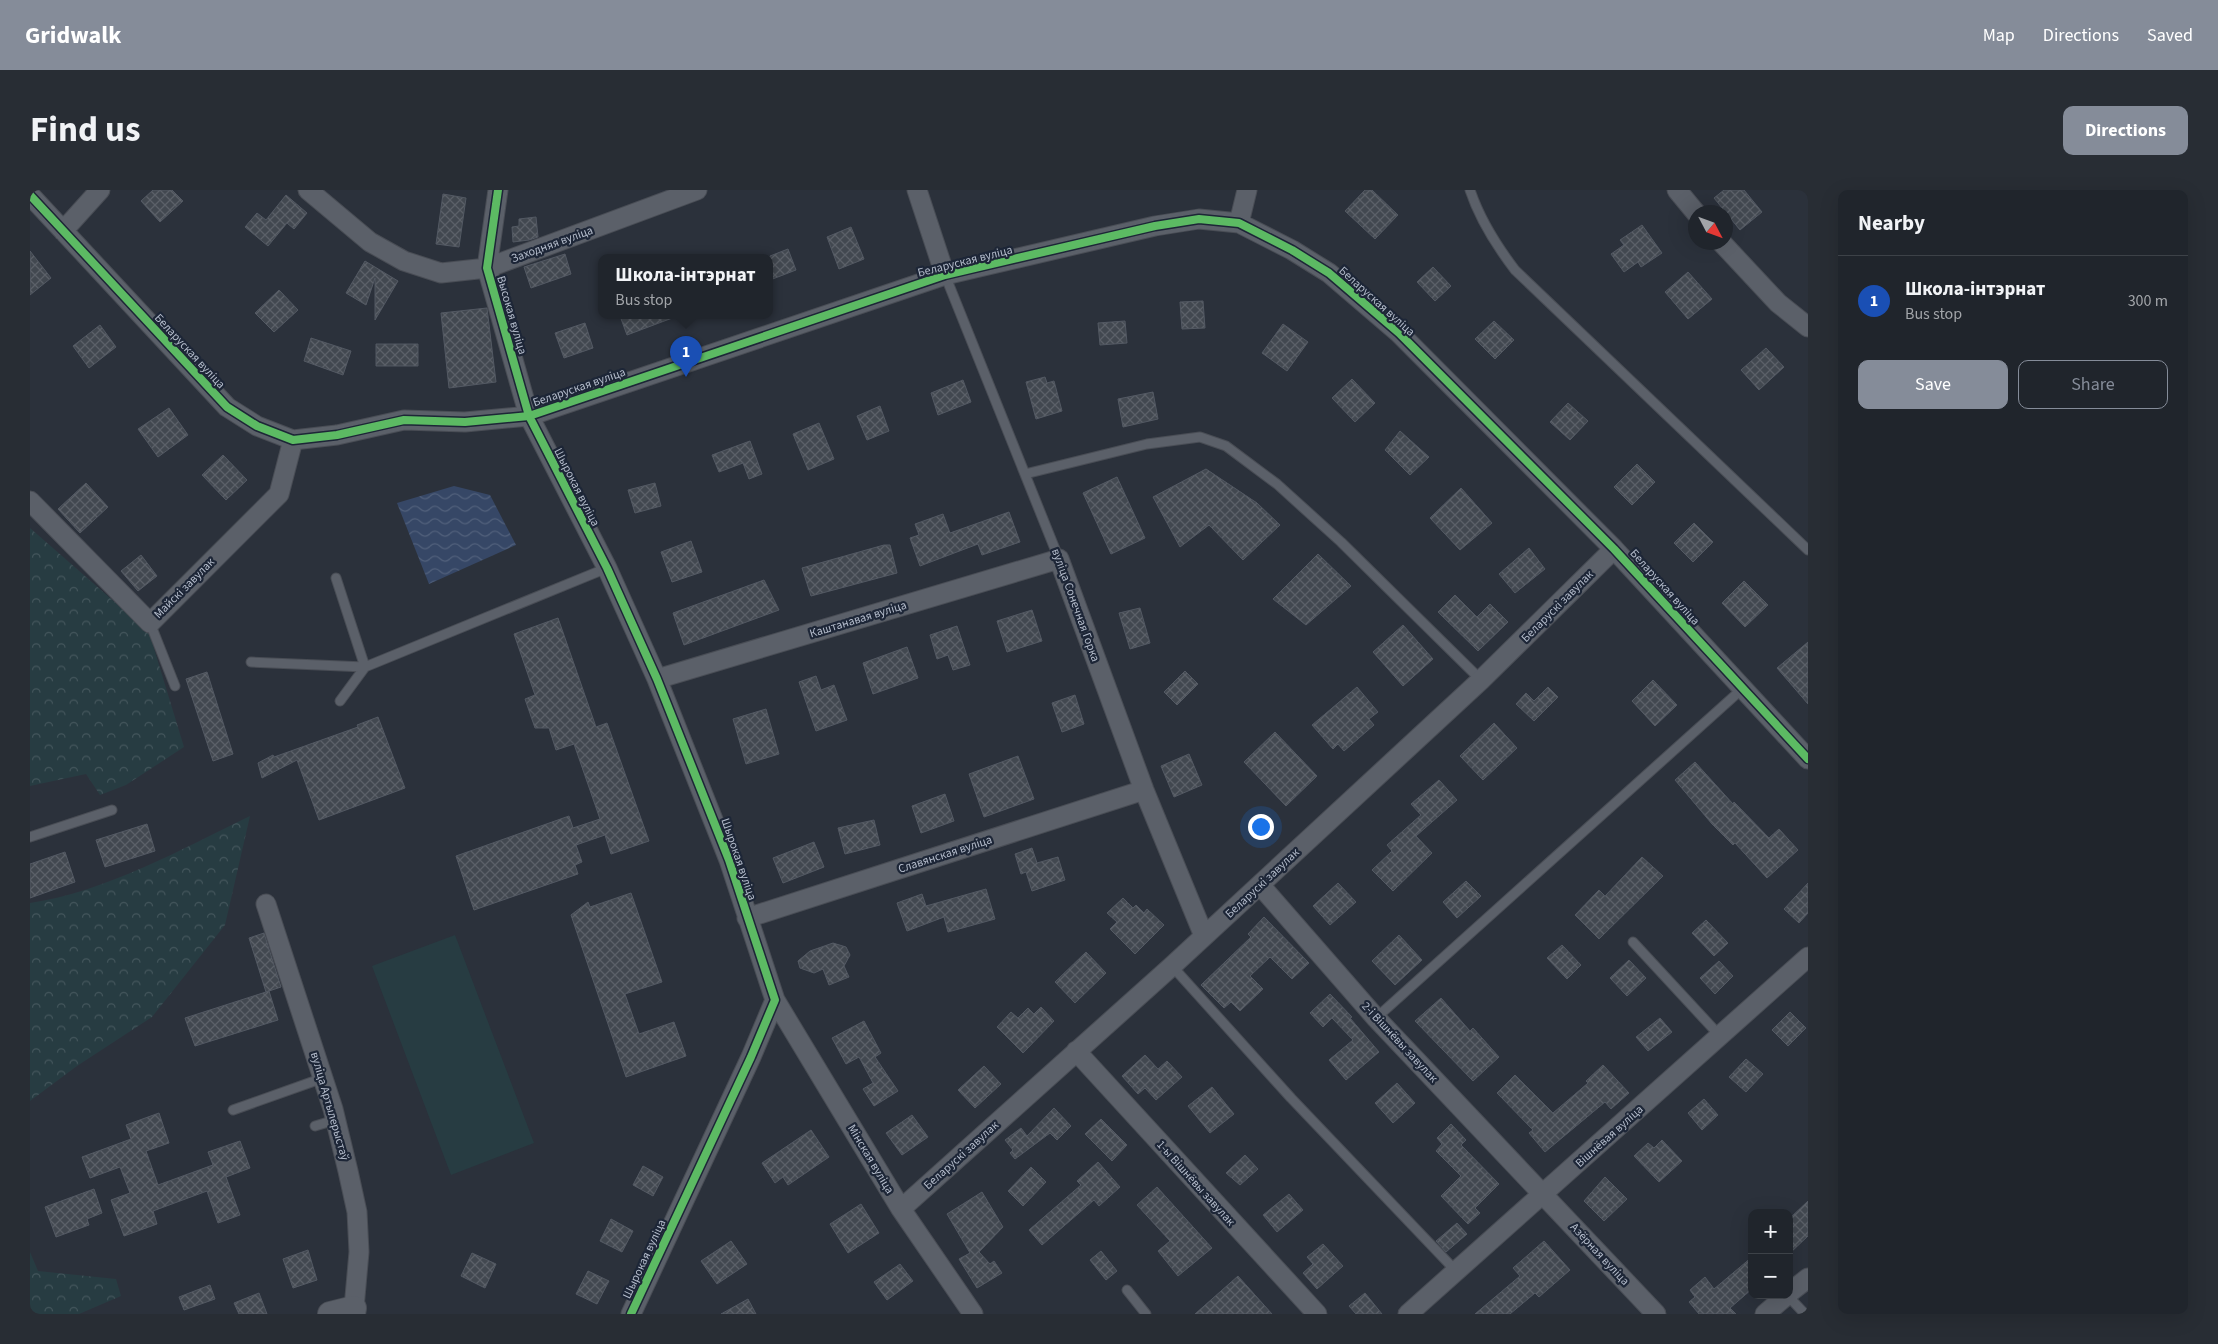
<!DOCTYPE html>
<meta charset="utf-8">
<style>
:root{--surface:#20252c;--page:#282d34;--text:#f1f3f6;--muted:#a2a5a9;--line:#3d4248;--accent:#858c99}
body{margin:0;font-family:"Source Sans 3",sans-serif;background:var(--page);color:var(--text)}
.controls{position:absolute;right:15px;bottom:15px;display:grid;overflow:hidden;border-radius:10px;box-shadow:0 5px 20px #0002}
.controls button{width:45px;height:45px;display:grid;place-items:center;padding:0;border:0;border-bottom:1px solid var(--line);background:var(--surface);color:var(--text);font:25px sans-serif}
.compass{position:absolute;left:1658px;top:15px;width:45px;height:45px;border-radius:50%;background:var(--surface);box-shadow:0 5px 20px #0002;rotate:131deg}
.you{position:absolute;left:1230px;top:636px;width:18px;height:18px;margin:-12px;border:4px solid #fff;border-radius:50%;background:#1a73e8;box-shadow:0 0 0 8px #1a73e833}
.badge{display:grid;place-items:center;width:32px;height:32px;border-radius:50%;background:var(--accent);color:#fff;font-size:16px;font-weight:700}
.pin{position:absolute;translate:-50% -41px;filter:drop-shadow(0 1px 2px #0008)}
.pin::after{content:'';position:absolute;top:26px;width:18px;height:15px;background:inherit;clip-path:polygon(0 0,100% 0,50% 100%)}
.popup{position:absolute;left:568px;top:64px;width:175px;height:65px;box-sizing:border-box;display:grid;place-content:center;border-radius:10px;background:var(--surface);filter:drop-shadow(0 1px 4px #0005);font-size:16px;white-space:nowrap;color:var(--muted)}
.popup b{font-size:19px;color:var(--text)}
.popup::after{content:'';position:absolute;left:50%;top:100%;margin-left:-10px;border:10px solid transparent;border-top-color:var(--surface)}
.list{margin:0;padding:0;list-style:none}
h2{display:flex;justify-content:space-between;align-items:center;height:65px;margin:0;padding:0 20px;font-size:21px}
h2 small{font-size:16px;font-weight:400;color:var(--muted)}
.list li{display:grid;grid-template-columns:32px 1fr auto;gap:15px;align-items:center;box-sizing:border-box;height:90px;padding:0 20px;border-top:1px solid var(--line)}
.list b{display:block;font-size:19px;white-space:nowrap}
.list p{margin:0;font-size:16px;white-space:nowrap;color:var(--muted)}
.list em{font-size:16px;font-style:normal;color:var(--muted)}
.actions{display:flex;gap:10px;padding:15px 20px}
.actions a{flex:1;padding:11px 0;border:1px solid var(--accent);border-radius:10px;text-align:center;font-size:18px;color:var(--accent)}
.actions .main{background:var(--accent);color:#fff}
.map{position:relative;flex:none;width:1778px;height:1124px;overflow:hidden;border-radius:10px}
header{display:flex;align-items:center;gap:30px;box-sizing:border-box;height:70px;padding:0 25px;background:var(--accent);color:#fff}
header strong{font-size:24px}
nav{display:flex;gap:28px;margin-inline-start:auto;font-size:18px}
.intro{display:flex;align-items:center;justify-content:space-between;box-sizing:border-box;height:120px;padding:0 30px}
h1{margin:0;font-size:35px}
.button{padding:12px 22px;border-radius:10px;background:var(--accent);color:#fff;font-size:18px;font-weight:700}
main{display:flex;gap:30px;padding:0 30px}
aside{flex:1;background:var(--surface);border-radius:10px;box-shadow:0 5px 20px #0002}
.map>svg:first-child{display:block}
.grass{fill:#273c42}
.forest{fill:url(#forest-crowns)}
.water{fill:url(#water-waves)}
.building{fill:url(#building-cross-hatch);stroke:#535963}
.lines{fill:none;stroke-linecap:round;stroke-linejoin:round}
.service-casing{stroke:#494d55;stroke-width:11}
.minor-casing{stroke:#494d55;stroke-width:21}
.tertiary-casing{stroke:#494d55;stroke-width:26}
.service{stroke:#5b6069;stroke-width:9}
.minor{stroke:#5b6069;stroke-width:19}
.tertiary{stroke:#5b6069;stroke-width:24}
.cycleway-casing{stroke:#1d2637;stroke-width:11}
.cycleway{stroke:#5cba63;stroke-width:8}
.labels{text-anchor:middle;stroke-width:4.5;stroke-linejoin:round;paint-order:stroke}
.street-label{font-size:12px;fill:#b5bdcc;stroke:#1d2637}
</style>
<header>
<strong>Gridwalk</strong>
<nav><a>Map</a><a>Directions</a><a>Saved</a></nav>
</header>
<div class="intro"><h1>Find us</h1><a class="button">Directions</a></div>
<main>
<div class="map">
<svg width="1778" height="1124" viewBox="0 0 1778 1124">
<defs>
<pattern id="forest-crowns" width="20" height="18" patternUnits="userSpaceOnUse" patternTransform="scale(1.25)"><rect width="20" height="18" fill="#273c42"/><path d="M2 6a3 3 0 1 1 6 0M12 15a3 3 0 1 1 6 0" fill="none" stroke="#44565c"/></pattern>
<pattern id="water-waves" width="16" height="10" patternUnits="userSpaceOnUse" patternTransform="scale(1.25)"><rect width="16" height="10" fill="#364766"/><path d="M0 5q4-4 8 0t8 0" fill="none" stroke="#51607b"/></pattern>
<pattern id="building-cross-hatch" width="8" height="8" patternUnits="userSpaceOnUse" patternTransform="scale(1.25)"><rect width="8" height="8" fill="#424850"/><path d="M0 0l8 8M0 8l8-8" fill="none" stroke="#5b6068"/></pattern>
</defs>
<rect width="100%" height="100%" fill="#2b313b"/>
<path class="grass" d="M425 745 504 953 421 985 342 776Z"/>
<path class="forest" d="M0 338 119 442 154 557 96 595 70 605 56 584 0 596Z
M220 626 195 735 122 827 47 876 0 911V713C75 702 152 659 220 626Z
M0 1062 8 1081 86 1089 91 1106 49 1124H0Z"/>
<path class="water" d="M424 296 460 305 486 355 399 394 367 313Z"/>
<path class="building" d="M123 0H142L153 11 130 32 111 11Z
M1335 0H1342L1368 25 1345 49 1315 21Z
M1694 0H1714L1732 22 1710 40 1684 8Z
M413 4 436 8 429 57 406 54Z
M256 5 277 23 264 39 257 33 238 56 215 37 227 23 236 30Z
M506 27 508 47 499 50 483 52 482 37 489 36V29Z
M1612 35 1632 63 1611 77 1608 72 1594 82 1581 64 1594 55 1590 50Z
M821 37 834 69 809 79 797 47Z
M758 59 766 80 740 90V66Z
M0 61 21 88 0 105Z
M535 64 541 84 501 98 494 77Z
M335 71 368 91 345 130V88L336 115 316 103Z
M1403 77 1421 96 1405 111 1387 92Z
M1658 82 1682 109 1658 129 1635 102Z
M249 100 268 120 244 142 225 123Z
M1173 111 1175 138 1152 139 1150 112Z
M457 118 466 192 419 198 411 123Z
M590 126H645V127L597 145Z
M1095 131 1097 153 1070 155 1068 133Z
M1464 131 1484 150 1465 169 1445 149Z
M555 133 563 158 534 168 525 143Z
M1253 134 1278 152 1257 181 1232 163Z
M70 135 86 157 59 178 43 156Z
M281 148 321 161 313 185 274 171Z
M346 154H388V176H346Z
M1736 158 1754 177 1729 200 1711 180Z
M1015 187 1017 193 1024 191 1032 221 1006 229 996 192Z
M1322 189 1345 213 1325 232 1302 208Z
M933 190 941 212 908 225 901 203Z
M1123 202 1128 229 1093 237 1088 209Z
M1538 213 1558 231 1540 250 1520 232Z
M850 216 859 241 837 250 827 226Z
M139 218 158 245 128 267 108 239Z
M789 233 804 269 778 280 763 244Z
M1370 241 1399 267 1380 285 1355 260Z
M720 251 732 284 719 289 713 273 689 282 682 265Z
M193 265 217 290 196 310 172 285Z
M1607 274 1625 292 1602 315 1584 297Z
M1176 279 1227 313 1250 335 1213 370 1179 335 1150 357 1123 307Z
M1087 287 1115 348 1081 364 1053 303Z
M56 293 78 317 50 343 28 319Z
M625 293 631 316 605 323 598 300Z
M1431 298 1462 333 1430 360 1400 328Z
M979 322 990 352 952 365 948 354 890 376 880 348 889 345 885 334 913 324 920 343Z
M1664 333 1683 352 1663 372 1644 353Z
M661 351 672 382 642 392 631 362Z
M854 355H860L867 383 781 406 772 378Z
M1499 358 1515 379 1485 403 1469 384Z
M1288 364 1321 396 1276 435 1243 409Z
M111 365 127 386 108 401 91 381Z
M734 390 749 420 654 455 643 423Z
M1714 391 1738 415 1715 437 1692 413Z
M1425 405 1447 427 1460 414 1478 432 1448 461 1408 422Z
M1110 418 1120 453 1100 459 1089 423Z
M1002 420 1012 451 977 462 967 431Z
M528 428 566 537 577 533 619 651 581 664 575 645 546 655 552 672 545 675 548 684 444 720 426 666 539 626 543 638 570 629 544 554 526 560 519 538H505L495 509 505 505 484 444Z
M1373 435 1403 469 1373 496 1343 462Z
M927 436 940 475 923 480 918 465 907 469 900 445Z
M1778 452V514L1747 478Z
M877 457 888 488 843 504 833 473Z
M1155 481 1168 494 1147 515 1134 502Z
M177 482 203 564 183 571 156 489Z
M786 486 791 500 804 495 817 530 786 541 769 492Z
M1623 490 1647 515 1625 536 1602 511Z
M1327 497 1348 522 1339 529 1344 535 1314 561 1308 554 1303 559 1282 535Z
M1518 497 1528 507 1504 531 1486 514 1496 503 1504 511Z
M1045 505 1054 534 1032 542 1022 513Z
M736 519 749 564 716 574 703 529Z
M348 527 375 598 289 630 267 570 232 588 228 573 243 565 244 567 328 537 327 535Z
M1464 533 1487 558 1453 590 1430 566Z
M1245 542 1287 586 1256 616 1214 572Z
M1159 564 1172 595 1144 607 1131 576Z
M988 566 1004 609 954 627 939 584Z
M1665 572 1703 614 1704 612 1739 648 1749 639 1768 660 1737 688 1705 653 1703 655 1682 634 1645 590Z
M1409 590 1427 610 1386 646 1402 663 1363 701 1342 680 1362 661 1357 655 1391 625 1381 614Z
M915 604 924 631 891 643 882 616Z
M844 630 850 655 815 664 808 638Z
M117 634 125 661 75 677 66 650Z
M784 652 794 677 753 693 743 668Z
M1002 658 1007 673 1028 667 1035 690 1002 701 996 682 991 684 985 664Z
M35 662 45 692 0 708V674Z
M1612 667 1633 686 1569 749 1545 725 1569 700 1575 706Z
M1436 691 1451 706 1427 728 1413 712Z
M1308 693 1326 712 1300 735 1283 716Z
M1778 693V723L1769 733 1754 719Z
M956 699 965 729 918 742 914 727 877 741 867 713 892 704 896 716Z
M601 703 632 792 595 804 609 844 644 832 656 866 596 887 541 725 558 712 560 717Z
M1093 708 1103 718 1106 715 1114 723 1117 719 1134 735 1105 764 1080 739 1087 732 1077 723Z
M1234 727 1279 773 1262 789 1240 767 1220 786 1233 799 1210 821 1201 812 1194 818 1171 795 1221 747 1218 744Z
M1676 730 1698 753 1684 766 1662 743Z
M234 743 251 797 236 802 219 748Z
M1369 745 1392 770 1365 795 1342 771Z
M803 753 816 757 820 765 814 776 819 787 799 795 793 779 784 783 770 778 768 771 780 761Z
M1532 755 1551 775 1537 789 1517 768Z
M1056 762 1076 783 1045 813 1025 792Z
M1599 770 1616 788 1597 806 1580 788Z
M1689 771 1703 786 1685 804 1670 788Z
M239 801 248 830 165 856 155 828Z
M1300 804 1322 827 1320 828 1349 862 1316 890 1299 870 1323 850 1302 828 1293 837 1280 823Z
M1411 808 1440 841 1443 838 1469 867 1443 891 1385 831Z
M1011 817 1024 831 993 863 967 837 981 822 988 828 998 818 1004 824Z
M1760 822 1776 838 1758 856 1742 840Z
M1630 828 1642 842 1618 861 1606 847Z
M834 831 851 863 845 867 868 901 844 916 833 899 843 893 829 867 816 874 802 848Z
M1115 865 1128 879 1137 871 1152 887 1126 910 1115 898 1108 904 1092 886Z
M1716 869 1733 884 1716 902 1699 887Z
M1573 875 1599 903 1581 919 1575 912 1515 962 1499 943 1503 940 1467 903 1485 885 1523 923 1558 893 1556 891Z
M954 876 971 894 945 918 928 900Z
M1367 893 1385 913 1363 933 1345 913Z
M1182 897 1204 924 1180 943 1158 916Z
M1674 909 1688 925 1672 940 1658 923Z
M1024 918 1041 936 1027 950 1020 943 985 969 980 963 983 960 975 950 991 938 997 946Z
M129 923 139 953 116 961 128 995 183 975 178 962 210 951 220 978 196 987 210 1025 188 1033 177 1001 123 1021 127 1034 94 1046 81 1010 100 1003 90 977 60 988 52 967 101 949 96 935Z
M882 925 898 947 872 965 856 943Z
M1071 929 1097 955 1082 971 1055 944Z
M1421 934 1436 950 1431 955 1469 994 1445 1018 1450 1023 1438 1034 1411 1006 1431 986 1406 961 1412 954 1407 948Z
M781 940 799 967 758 995 753 987 745 993 732 973Z
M1632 950 1652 971 1629 992 1604 966 1618 953 1624 958Z
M1215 965 1228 979 1210 995 1196 983Z
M1068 972 1090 997 1069 1016 1064 1010 1012 1055 999 1040 1051 995 1047 991Z
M613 976 633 987 623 1006 603 995Z
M1001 977 1016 992 993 1016 978 1001Z
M1575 987 1597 1009 1574 1031 1554 1011Z
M1127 997 1182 1058 1148 1086 1128 1061 1140 1051 1107 1015Z
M64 999 72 1023 57 1029 59 1035 26 1047 15 1017Z
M952 1002 973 1037 949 1062 960 1074 964 1071 972 1083 947 1098 929 1069 940 1063 917 1024Z
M1259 1004 1273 1020 1247 1042 1233 1025Z
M1778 1011V1046L1759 1064V1029Z
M831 1014 849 1043 818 1063 800 1034Z
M581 1029 603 1041 592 1062 570 1051Z
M1427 1033 1437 1044 1416 1062 1406 1051Z
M701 1051 717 1074 687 1094 671 1071Z
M1514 1051 1540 1080 1509 1107 1505 1103 1480 1124H1445L1490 1086 1483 1078Z
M1293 1054 1313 1076 1287 1099 1273 1083 1283 1074 1277 1067Z
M278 1060 287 1090 263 1098 253 1069Z
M1071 1061 1087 1081 1076 1090 1060 1070Z
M442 1063 466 1074 455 1098 431 1086Z
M1722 1067V1099L1700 1118 1706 1124H1669L1659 1112 1665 1107 1660 1100 1675 1087 1684 1099Z
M870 1074 883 1091 857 1110 844 1092Z
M558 1081 579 1091 567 1114 546 1104Z
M1208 1086 1242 1124H1165Z
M180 1095 185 1109 154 1120 149 1107Z
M229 1103 237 1124H209L204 1113Z
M1335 1103 1352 1124H1326L1319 1116Z
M718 1109 726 1124H691Z"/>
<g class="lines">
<defs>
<path id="service" d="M1440 0C1450 30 1466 55 1485 80L1778 360
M915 85 1029 369
M995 284 1117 254 1170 247 1196 256 1247 294 1311 352 1451 490
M306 388 335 477 310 511
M120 433 145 496
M221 472 335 477 577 378
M0 647 82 620
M1603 752 1690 846
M1142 776 1261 908 1426 1081
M1346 828 1712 499
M203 920 293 888
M285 936 305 930
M1097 1100 1116 1124
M1757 1105 1775 1124"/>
<path id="minor" d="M278 0 340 52 374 71 411 83 457 78 667 0
M468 0 457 78 499 226 577 378 627 489 699 670 745 810 721 867 601 1124
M887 0 915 85
M1647 0 1666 23
M0 5 197 217 227 236 263 250 307 245 374 230 435 232 499 226 915 85 1125 36 1169 29 1209 33 1262 60 1299 83 1369 143 1584 359 1778 569
M1209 33 1217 0
M33 41 70 0
M1691 52 1748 113 1778 137
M0 311 120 433 249 304 263 250
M627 489 1029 369 1114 600 1174 746
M1230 695 1346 828 1626 1124
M236 714 303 919 318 981 327 1022 329 1062 324 1118
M717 728 1114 600
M745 810 871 1019 943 1124
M1046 861 1287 1124
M871 1019 1142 776 1451 490 1584 359
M1759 1103 1778 1088
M1378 1124 1778 767
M1735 1124 1757 1105"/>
<path id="tertiary" d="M300 1124 324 1118 323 1124"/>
</defs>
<use href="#service" class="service-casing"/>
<use href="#minor" class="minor-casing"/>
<use href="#tertiary" class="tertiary-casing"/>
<use href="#service" class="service"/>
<use href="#minor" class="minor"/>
<use href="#tertiary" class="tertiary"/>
<defs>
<path id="cycleway" d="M468 0 457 78 499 226 577 378 627 489 699 670 745 810 721 867 601 1124
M0 5 197 217 227 236 263 250 307 245 374 230 435 232 499 226 915 85 1125 36 1169 29 1209 33 1262 60 1299 83 1369 143 1584 359 1778 569"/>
</defs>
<use href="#cycleway" class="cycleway-casing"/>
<use href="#cycleway" class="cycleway"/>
</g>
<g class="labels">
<g class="street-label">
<text transform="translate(522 54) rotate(-20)" y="4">Заходняя вуліца</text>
<text transform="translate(935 71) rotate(-14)" y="4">Беларуская вуліца</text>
<text transform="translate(1347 111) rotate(42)" y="4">Беларуская вуліца</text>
<text transform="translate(482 125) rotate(74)" y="4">Высокая вуліца</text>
<text transform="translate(160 161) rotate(47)" y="4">Беларуская вуліца</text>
<text transform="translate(549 197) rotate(-19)" y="4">Беларуская вуліца</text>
<text transform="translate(547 297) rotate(63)" y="4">Шырокая вуліца</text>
<text transform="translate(1635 397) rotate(48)" y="4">Беларуская вуліца</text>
<text transform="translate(154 398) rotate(-45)" y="4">Майскі завулак</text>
<text transform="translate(1046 415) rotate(70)" y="4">вуліца Сонечная Горка</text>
<text transform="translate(1527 416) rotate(-45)" y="4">Беларускі завулак</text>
<text transform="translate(828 429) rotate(-17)" y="4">Каштанавая вуліца</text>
<text transform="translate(915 664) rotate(-18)" y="4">Славянская вуліца</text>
<text transform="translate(709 669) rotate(71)" y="4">Шырокая вуліца</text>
<text transform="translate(1232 693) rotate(-43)" y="4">Беларускі завулак</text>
<text transform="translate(1370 852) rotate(47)" y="4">2-і Вішнёвы завулак</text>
<text transform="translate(300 916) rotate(74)" y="4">вуліца Артылерыстаў</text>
<text transform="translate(1579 946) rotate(-42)" y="4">Вішнёвая вуліца</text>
<text transform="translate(931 965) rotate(-42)" y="4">Беларускі завулак</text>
<text transform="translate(841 969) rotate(59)" y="4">Мінская вуліца</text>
<text transform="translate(1166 993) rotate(48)" y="4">1-ы Вішнёвы завулак</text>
<text transform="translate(1570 1064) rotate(47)" y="4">Азёрная вуліца</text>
<text transform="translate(614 1069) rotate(-65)" y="4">Шырокая вуліца</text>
</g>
</g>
</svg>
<div class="controls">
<button>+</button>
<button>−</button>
</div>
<svg class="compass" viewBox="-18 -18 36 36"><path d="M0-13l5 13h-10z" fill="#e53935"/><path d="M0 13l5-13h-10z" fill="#a2a5a9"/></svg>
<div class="you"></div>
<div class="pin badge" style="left:656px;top:187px;background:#1a4fb4">1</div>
<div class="popup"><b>Школа-інтэрнат</b>Bus stop</div>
</div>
<aside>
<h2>Nearby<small></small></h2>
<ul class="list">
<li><span class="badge" style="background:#1a4fb4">1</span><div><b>Школа-інтэрнат</b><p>Bus stop</p></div><em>300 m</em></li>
</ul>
<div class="actions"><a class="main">Save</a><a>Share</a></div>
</aside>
</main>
